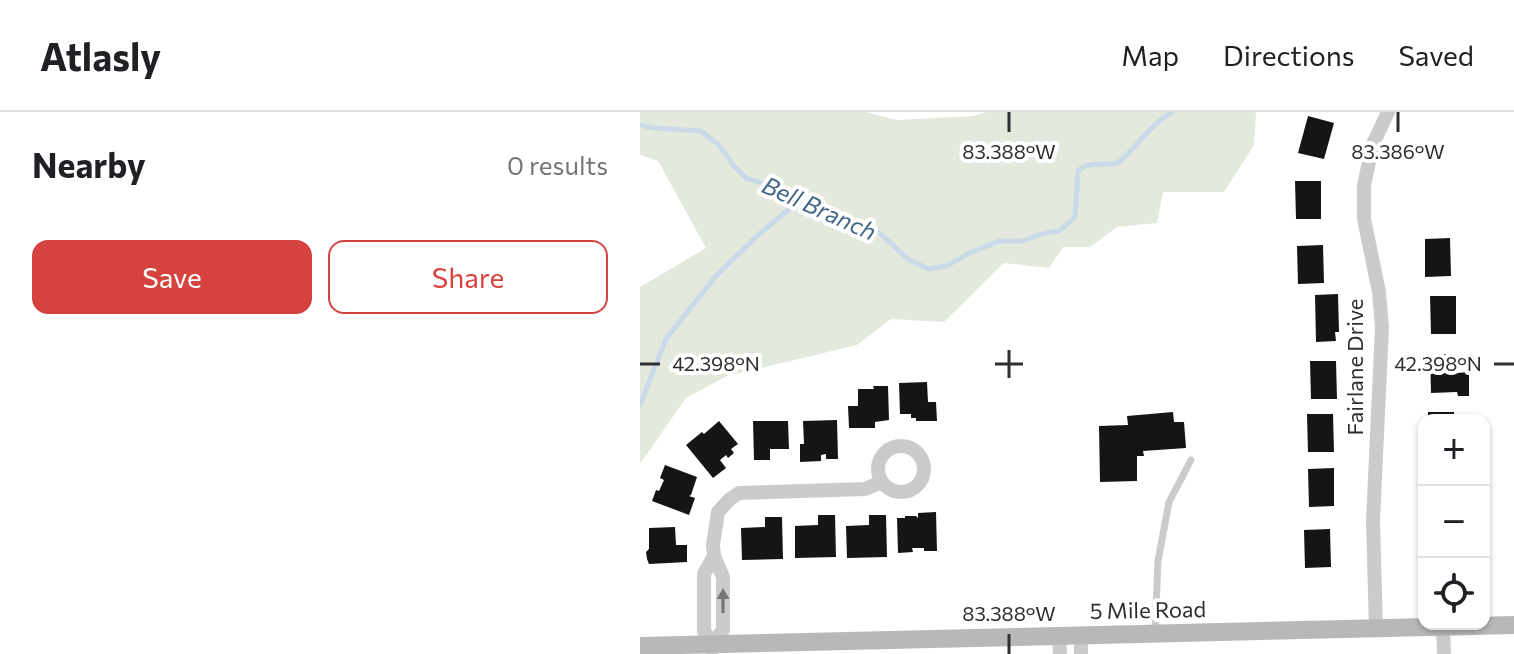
<!DOCTYPE html>
<meta charset="utf-8">
<style>
:root{--surface:#fff;--page:#f2f2f2;--text:#202124;--muted:#757577;--line:#e0e0e0;--accent:#d6423e}
body{margin:0;font-family:Commissioner,sans-serif;background:var(--page);color:var(--text)}
.controls{position:absolute;right:24px;bottom:24px;display:grid;overflow:hidden;border-radius:16px;box-shadow:0 2px 6px #0004}
.controls button{width:72px;height:72px;display:grid;place-items:center;padding:0;border:0;border-bottom:2px solid var(--line);background:var(--surface);color:var(--text);font:40px sans-serif}
.list{margin:0;padding:0;list-style:none}
h2{display:flex;justify-content:space-between;align-items:center;height:104px;margin:0;padding:0 32px;font-size:34px}
h2 small{font-size:26px;font-weight:400;color:var(--muted)}
.actions{display:flex;gap:16px;padding:24px 32px}
.actions a{flex:1;padding:18px 0;border:2px solid var(--accent);border-radius:16px;text-align:center;font-size:28px;color:var(--accent)}
.actions .main{background:var(--accent);color:#fff}
.icon{flex:none;width:44px;height:44px;fill:none;stroke:currentColor;stroke-width:2;stroke-linecap:round;stroke-linejoin:round}
.map{position:relative;flex:none;width:874px;height:542px;overflow:hidden}
header{display:flex;align-items:center;gap:48px;box-sizing:border-box;height:112px;padding:0 40px;background:var(--surface);border-bottom:2px solid var(--line)}
header strong{font-size:38px}
nav{display:flex;gap:44px;margin-inline-start:auto;font-size:28px}
main{display:flex}
aside{flex:1;background:var(--surface)}
.map>svg:first-child{display:block}
.green{fill:#e3eadd}
.lines{fill:none;stroke-linecap:round;stroke-linejoin:round}
.stream{stroke:#cadae8;stroke-width:5}
.building{fill:#151515}
.service{stroke:#cbcbcb;stroke-width:7}
.minor{stroke:#cbcbcb;stroke-width:14}
.secondary{stroke:#b8b8b8;stroke-width:18}
.oneway{fill:#757575}
.ticks{fill:none;stroke:#2e2e2e;stroke-width:3}
.labels{text-anchor:middle;stroke-width:8;stroke-linejoin:round;paint-order:stroke}
.street-label{font-size:22px;fill:#2e2e2e;stroke:#fff}
.water-label{font-size:24px;font-style:italic;fill:#436789;stroke:#fff}
.ticks-label{font-size:20px;text-anchor:middle;fill:#2e2e2e;stroke:#fff;stroke-width:8;stroke-linejoin:round;paint-order:stroke}
</style>
<header>
<strong>Atlasly</strong>
<nav><a>Map</a><a>Directions</a><a>Saved</a></nav>
</header>
<main>
<aside>
<h2>Nearby<small>0 results</small></h2>
<ul class="list">
</ul>
<div class="actions"><a class="main">Save</a><a>Share</a></div>
</aside>
<div class="map">
<svg width="874" height="542" viewBox="0 0 874 542">
<rect width="100%" height="100%" fill="#fff"/>
<path class="green" d="M0 0H226L256 8 333 4 346 0H616L614 33 584 80H523L517 111 477 115 450 135H423L409 156 364 151 304 210 251 207 217 233 87 264 46 286 0 352V175L66 136 18 49 0 43Z"/>
<g class="lines">
<path class="stream" d="M0 13 14 16 61 19 79 33 94 54 106 66 141 78 155 86 172 99 190 106 234 116 269 148 289 157 306 154 332 140 359 129H383L402 122 419 119 435 105 438 59C450 47 465 56 479 50 498 34 511 11 533 0
M0 293 26 227 75 165 118 123 159 89"/>
</g>
<path class="building" d="M668 4 694 11 684 47 658 41Z
M655 69H681V107H656Z
M810 126 811 164 785 165V127Z
M683 133 684 171 658 172 657 134Z
M698 182 699 220H695L696 229 676 230 675 183Z
M790 184H816V222H791Z
M816 242 817 261 829 260V284H818L817 280 791 281 790 243Z
M670 249H696L697 287H671Z
M287 270 288 290H296L297 309H276V306H271V302H260L259 271Z
M233 274H248L249 308 235 310V316H209L208 294H218V277H234Z
M533 300 534 310H544L546 336 503 339 504 344H497V369L460 370 459 314 488 313 487 304Z
M788 300H814V308H788Z
M667 302H693L694 340H668Z
M197 308 198 347H186V342L181 343V349L160 350V332H164L163 309Z
M79 309 98 332 91 337 94 341 88 346 86 343 80 348 86 356 73 366 46 333 62 320 64 322Z
M113 309H148L149 337H130V348H114Z
M25 353 57 365 51 383 49 384 55 386 49 403 12 389 16 378 19 379 24 368 20 366Z
M694 356V394L669 395 668 357Z
M296 400 297 439H284V436H272L273 440 258 441 257 406H265V404H276L278 406V401Z
M178 403H195L196 445 155 446V414L178 413Z
M229 403H246L247 445 207 446 206 414 229 413Z
M125 405H142L143 447 102 448 101 416 125 415Z
M35 415 36 433H47V450L9 452 7 447 6 440 9 437V416Z
M690 417 691 455 665 456 664 418Z"/>
<g class="lines">
<path class="service" d="M515 520 518 449 529 390 551 348"/>
<path class="minor" d="M238 357a23 23 0 1 1 46 0a23 23 0 1 1-46 0Z
M803 515 804 542
M736 517 733 409 742 215 739 180 724 107V73L733 32 748 0
M419 524 420 542
M441 524V542
M72 532 83 518V465L74 444 73 433 78 400 90 387 99 381 225 377 242 370
M72 538V532L64 519V462L74 444"/>
<path class="secondary" d="M0 534 874 513"/>
</g>
<defs><path id="oneway-solid" d="M-6-.8H1V-3.2L6.5 0L1 3.2V.8H-6Z" transform="scale(2)"/></defs>
<use class="oneway" href="#oneway-solid" transform="translate(83 489) rotate(-90)"/>
<path class="ticks" d="M369 0V20M758 0V20M369 238V266M0 252H20M355 252H383M854 252H874M369 522V542"/>
<g class="labels">
<g class="street-label">
<text transform="translate(715 255) rotate(-90)" y="8">Fairlane Drive</text>
<text transform="translate(508 498) rotate(-1)" y="8">5 Mile Road</text>
</g>
<g class="water-label">
<text transform="translate(179 97) rotate(24)" y="8">Bell Branch</text>
</g>
</g>
<g class="ticks-label">
<text x="369" y="47">83.388°W</text>
<text x="758" y="47">83.386°W</text>
<text x="76" y="259">42.398°N</text>
<text x="798" y="259">42.398°N</text>
<text x="369" y="509">83.388°W</text>
</g>
</svg>
<div class="controls">
<button>+</button>
<button>−</button>
<button><svg class="icon" aria-label="locate" viewBox="0 0 24 24"><circle cx="12" cy="12" r="6"/><path d="M12 2v4M12 18v4M2 12h4M18 12h4"/></svg></button>
</div>
</div>
</main>
